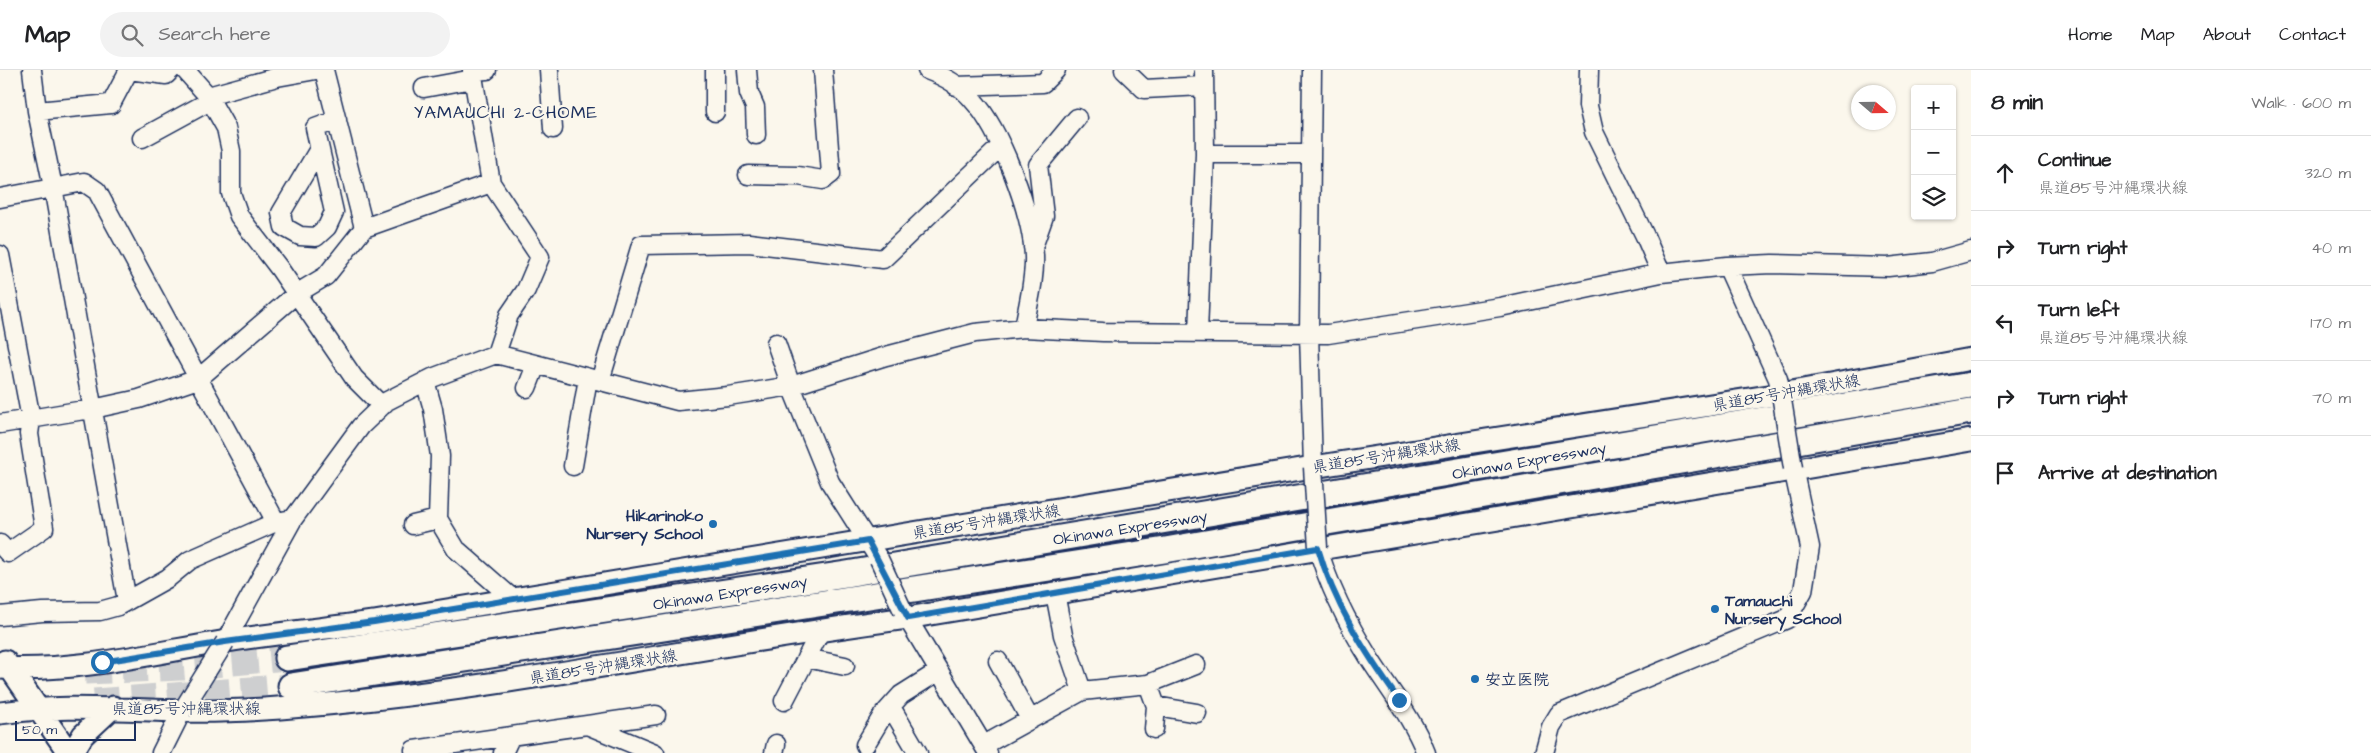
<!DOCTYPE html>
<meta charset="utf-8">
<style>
:root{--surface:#fff;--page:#f2f2f2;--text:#202124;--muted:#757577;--line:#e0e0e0}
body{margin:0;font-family:"Architects Daughter","Klee One",sans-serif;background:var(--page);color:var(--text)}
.controls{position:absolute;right:15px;top:15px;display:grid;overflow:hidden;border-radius:5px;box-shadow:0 1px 4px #0004}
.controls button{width:45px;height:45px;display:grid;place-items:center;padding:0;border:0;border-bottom:1px solid var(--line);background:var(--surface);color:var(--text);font:25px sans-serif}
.compass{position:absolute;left:1851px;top:15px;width:45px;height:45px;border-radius:50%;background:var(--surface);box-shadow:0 1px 4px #0004;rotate:110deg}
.scale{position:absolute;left:15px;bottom:12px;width:121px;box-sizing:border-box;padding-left:5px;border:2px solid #1b2f5e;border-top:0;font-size:14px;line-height:18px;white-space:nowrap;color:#1b2f5e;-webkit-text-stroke:4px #fbf7ec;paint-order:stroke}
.stop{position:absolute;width:15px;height:15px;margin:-11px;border:4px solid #1f6fb2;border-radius:50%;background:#fff}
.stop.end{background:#1f6fb2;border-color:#fff;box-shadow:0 1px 5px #0008}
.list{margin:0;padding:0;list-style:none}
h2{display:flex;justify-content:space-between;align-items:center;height:65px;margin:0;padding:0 20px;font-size:21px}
h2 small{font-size:16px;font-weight:400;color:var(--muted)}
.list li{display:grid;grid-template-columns:32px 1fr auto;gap:15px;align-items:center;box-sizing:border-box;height:75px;padding:0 20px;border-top:1px solid var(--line)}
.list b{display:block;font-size:19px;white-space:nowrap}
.list p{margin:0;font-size:16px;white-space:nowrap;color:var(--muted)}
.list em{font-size:16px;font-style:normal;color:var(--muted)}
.icon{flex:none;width:28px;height:28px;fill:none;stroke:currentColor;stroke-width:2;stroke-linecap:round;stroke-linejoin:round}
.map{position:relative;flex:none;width:1971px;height:683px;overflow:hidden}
header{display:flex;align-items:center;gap:30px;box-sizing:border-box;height:70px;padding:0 25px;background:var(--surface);border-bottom:1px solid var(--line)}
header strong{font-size:24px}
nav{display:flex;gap:28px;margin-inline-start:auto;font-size:18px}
.search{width:350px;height:45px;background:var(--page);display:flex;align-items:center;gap:12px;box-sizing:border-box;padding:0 18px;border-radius:28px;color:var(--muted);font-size:19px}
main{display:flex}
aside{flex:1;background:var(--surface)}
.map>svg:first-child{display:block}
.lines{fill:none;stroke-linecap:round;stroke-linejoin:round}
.highway-tunnel{stroke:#cecfd0;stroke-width:25;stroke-dasharray:25 12;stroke-linecap:butt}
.minor-casing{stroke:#1b2f5e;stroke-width:21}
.major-casing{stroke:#1b2f5e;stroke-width:25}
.highway-casing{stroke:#1b2f5e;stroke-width:29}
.minor{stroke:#fbf7ec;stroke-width:18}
.major{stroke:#fbf7ec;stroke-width:21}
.highway{stroke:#fbf7ec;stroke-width:25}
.minor-bridge-casing{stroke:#1b2f5e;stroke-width:21;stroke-linecap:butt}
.minor-bridge{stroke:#fbf7ec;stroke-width:18}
.route{stroke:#1f6fb2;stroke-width:6}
.poi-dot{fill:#1f6fb2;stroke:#fbf7ec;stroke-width:2}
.labels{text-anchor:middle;stroke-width:4.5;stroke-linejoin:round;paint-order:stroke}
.street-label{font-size:16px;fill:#1b2f5e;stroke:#fbf7ec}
.poi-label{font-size:16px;font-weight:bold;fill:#1b2f5e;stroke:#fbf7ec;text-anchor:start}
.neighbourhood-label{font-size:18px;letter-spacing:1px;fill:#1b2f5e;stroke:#fbf7ec}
</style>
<header>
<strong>Map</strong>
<div class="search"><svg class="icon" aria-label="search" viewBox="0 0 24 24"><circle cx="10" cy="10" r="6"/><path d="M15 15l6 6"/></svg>Search here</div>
<nav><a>Home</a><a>Map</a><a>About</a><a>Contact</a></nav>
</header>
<main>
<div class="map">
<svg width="1971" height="683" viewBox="0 0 1971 683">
<rect width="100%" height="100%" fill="#fbf7ec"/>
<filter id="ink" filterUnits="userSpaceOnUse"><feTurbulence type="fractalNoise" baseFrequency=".02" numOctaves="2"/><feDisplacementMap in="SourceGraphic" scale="10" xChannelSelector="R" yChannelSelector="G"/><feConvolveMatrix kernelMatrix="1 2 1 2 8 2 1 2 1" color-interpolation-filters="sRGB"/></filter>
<g filter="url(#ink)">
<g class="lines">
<path class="highway-tunnel" d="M85 602 181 598 287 588
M94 631 291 616"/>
<defs>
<path id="minor" d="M32 0 37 41 53 117 127 531
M185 0 208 26 226 58 231 81V123L239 146 279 198 354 308 382 336
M324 0 364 158 491 113
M472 0 491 113 540 187 526 220 509 245 496 284
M549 0 553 59
M747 0 749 23 755 37 756 65
M927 0C943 6 961 16 972 29 1001 60 1032 144 1034 186 1035 210 1028 234 1024 258
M1124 0 1144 19 1203 16
M1312 0 1309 263 1313 397
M1589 0 1588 36 1594 62 1645 166 1661 203
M472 1 487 0
M956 16 1043 13 1056 0
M424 18 473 9
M208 26 277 7 316 0
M37 41 111 34 129 0 166 5 171 0
M715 42V0
M142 68 210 31
M319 79 281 143 284 157 300 166 316 167 327 157 334 142 315 58 337 50
M1205 84H1311
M748 105 798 106 823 110 831 104 823 0
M0 128 84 112 97 121 276 452
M1033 177 1044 146 1038 95 1077 48
M0 185 31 349 29 364 44 458 8 483 0 474
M1727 196 1778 309 1781 324
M1198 263 1205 84 1204 0
M776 273 791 316 830 412 879 489
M425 311 433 339 440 386 438 449 456 479 513 529
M600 311 641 175 749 173 883 189 1001 76
M527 318 536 295
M0 354 102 337 139 329 198 309 296 224 326 206 364 158
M573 396 588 308
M413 455 438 449
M1318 478C1329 518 1349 556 1371 591 1391 622 1413 649 1426 683
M1055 523 1063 565 1082 621
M903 541 988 683
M0 546 42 542 100 541 118 536 168 508 190 490 276 452 287 450
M225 572 293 449 361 356 387 331 432 308 496 284 678 331 728 326 791 316 886 286 975 263 1024 258 1103 262 1328 264 1500 237 1661 203 1727 196 1772 194 1888 197 1932 192 1971 181
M806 588 845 596
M998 591 1030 649
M1148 614 1156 636 1197 643
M784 631 821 560
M891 637 918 683
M587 655 655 683
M1154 659 1156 636
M865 675 883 645 901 625 939 601
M984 675 1082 621 1148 614 1196 595
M161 683 182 641
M421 683 414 680 656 645
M503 683 511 666
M774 683 776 674
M1544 683 1551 657 1559 644 1787 549 1803 521 1810 477 1793 398"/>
<path id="major" d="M5 591 64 676 66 683
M0 598C73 602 144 585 215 573 268 564 321 559 374 552L1313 397 1781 324 1971 289
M0 643C63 634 120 640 183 641 228 642 272 639 316 635 515 617 710 574 907 548L1971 370
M72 683 83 665 113 637"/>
<path id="highway" d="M287 588 846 504 1971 315
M291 616 1165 480 1971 341"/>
</defs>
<use href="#minor" class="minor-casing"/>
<use href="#major" class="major-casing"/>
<use href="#highway" class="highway-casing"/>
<use href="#minor" class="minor"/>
<use href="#major" class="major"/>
<use href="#highway" class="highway"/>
<defs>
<path id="minor-bridge" d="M1781 324 1793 398
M1313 397 1318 478
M879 489 903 541
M182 641 225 572"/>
</defs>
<use href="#minor-bridge" class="minor-bridge-casing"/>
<use href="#minor-bridge" class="minor-bridge"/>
</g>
</g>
<g class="lines" filter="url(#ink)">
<path class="route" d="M102 592 225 572 374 552 868 471 908 548 1318 478C1334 534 1365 583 1399 630"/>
</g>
<g class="poi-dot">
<circle cx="713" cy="454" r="5"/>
<circle cx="1715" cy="539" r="5"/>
<circle cx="1475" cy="609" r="5"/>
</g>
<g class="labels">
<g class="street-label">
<text transform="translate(1786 322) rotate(-10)" y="6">県道85号沖縄環状線</text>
<text transform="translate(1386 385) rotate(-9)" y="6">県道85号沖縄環状線</text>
<text transform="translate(1529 390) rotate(-10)" y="6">Okinawa Expressway</text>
<text transform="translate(986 451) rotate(-9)" y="6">県道85号沖縄環状線</text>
<text transform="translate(1130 457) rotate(-9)" y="6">Okinawa Expressway</text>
<text transform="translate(730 522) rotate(-9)" y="6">Okinawa Expressway</text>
<text transform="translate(603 596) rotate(-9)" y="6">県道85号沖縄環状線</text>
<text x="186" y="644">県道85号沖縄環状線</text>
</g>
<g class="poi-label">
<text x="703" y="451" text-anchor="end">Hikarinoko<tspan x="703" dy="18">Nursery School</tspan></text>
<text x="1725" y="536">Tamauchi<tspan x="1725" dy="18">Nursery School</tspan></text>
<text x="1485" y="615">安立医院</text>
</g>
<g class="neighbourhood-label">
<text x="506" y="48">YAMAUCHI 2-CHOME</text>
</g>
</g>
</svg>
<div class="controls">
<button>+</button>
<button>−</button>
<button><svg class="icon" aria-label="layers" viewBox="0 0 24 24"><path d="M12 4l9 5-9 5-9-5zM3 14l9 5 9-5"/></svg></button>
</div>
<svg class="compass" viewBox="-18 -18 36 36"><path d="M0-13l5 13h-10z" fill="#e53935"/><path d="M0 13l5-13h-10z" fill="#757577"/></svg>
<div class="scale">50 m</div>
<div class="stop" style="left:102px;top:592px"></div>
<div class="stop end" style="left:1399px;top:630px"></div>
</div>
<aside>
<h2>8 min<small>Walk · 600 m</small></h2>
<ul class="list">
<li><svg class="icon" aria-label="ahead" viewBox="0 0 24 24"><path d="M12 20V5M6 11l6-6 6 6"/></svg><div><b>Continue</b><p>県道85号沖縄環状線</p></div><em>320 m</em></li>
<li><svg class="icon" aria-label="right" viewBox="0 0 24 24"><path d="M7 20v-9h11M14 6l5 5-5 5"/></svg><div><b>Turn right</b></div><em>40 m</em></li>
<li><svg class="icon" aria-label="left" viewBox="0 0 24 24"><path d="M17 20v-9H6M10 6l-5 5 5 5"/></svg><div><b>Turn left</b><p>県道85号沖縄環状線</p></div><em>170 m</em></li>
<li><svg class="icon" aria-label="right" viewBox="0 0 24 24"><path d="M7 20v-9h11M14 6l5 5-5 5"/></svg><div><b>Turn right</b></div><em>70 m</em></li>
<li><svg class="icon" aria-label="arrive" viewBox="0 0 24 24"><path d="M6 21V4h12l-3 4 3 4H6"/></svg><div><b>Arrive at destination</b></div></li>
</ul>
</aside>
</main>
